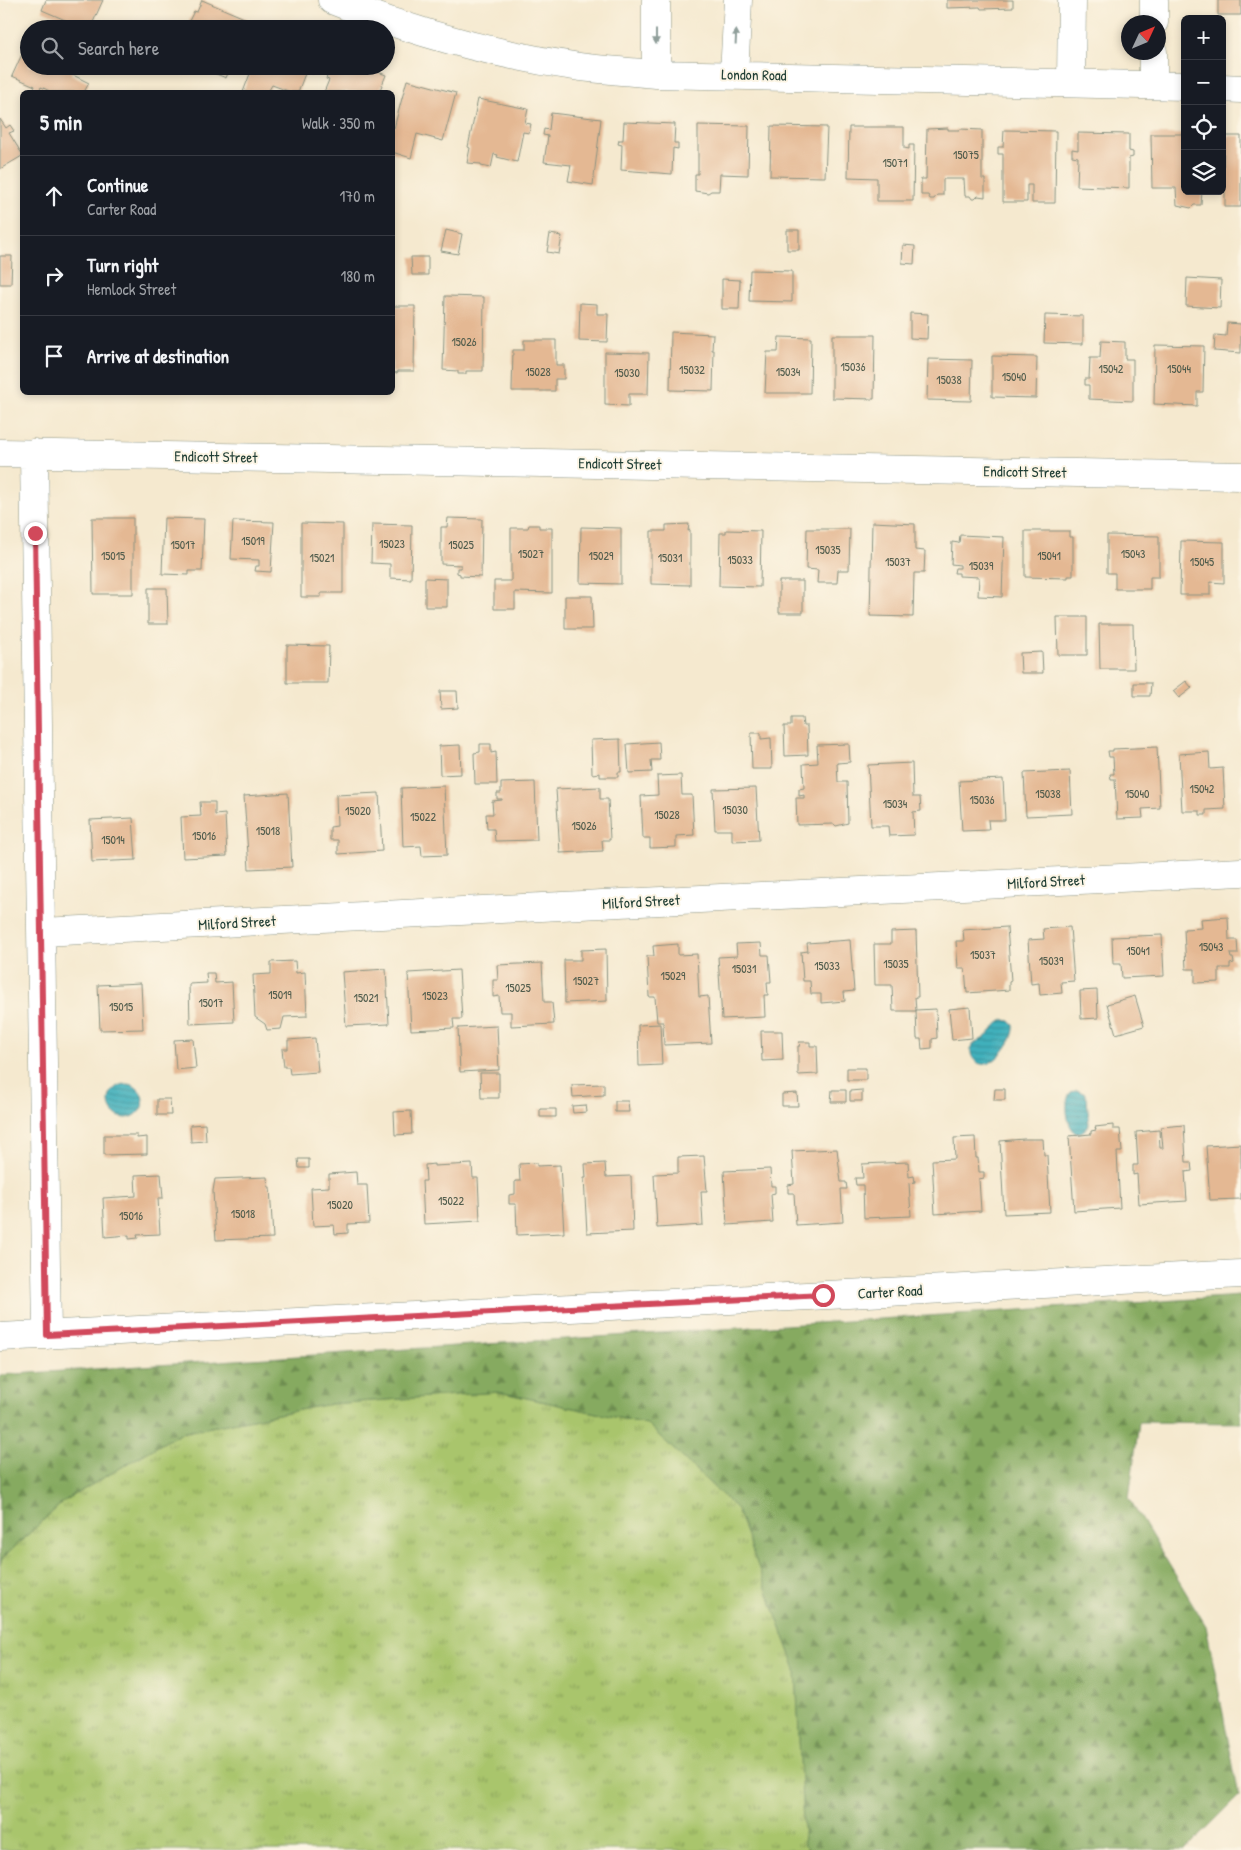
<!DOCTYPE html>
<meta charset="utf-8">
<style>
:root{--surface:#171b24;--page:#20242c;--text:#f1f3f6;--muted:#9ea1a6;--line:#363941}
body{margin:0;font-family:"Patrick Hand",sans-serif;background:var(--page);color:var(--text)}
.controls{position:absolute;right:15px;top:15px;display:grid;overflow:hidden;border-radius:8px;box-shadow:0 2px 8px #0003}
.controls button{width:45px;height:45px;display:grid;place-items:center;padding:0;border:0;border-bottom:1px solid var(--line);background:var(--surface);color:var(--text);font:25px sans-serif}
.compass{position:absolute;left:1121px;top:15px;width:45px;height:45px;border-radius:50%;background:var(--surface);box-shadow:0 2px 8px #0003;rotate:46deg}
.stop{position:absolute;width:15px;height:15px;margin:-11px;border:4px solid #d1495b;border-radius:50%;background:#fff}
.stop.end{background:#d1495b;border-color:#fff;box-shadow:0 1px 5px #0008}
.list{margin:0;padding:0;list-style:none}
h2{display:flex;justify-content:space-between;align-items:center;height:65px;margin:0;padding:0 20px;font-size:21px}
h2 small{font-size:16px;font-weight:400;color:var(--muted)}
.list li{display:grid;grid-template-columns:32px 1fr auto;gap:15px;align-items:center;box-sizing:border-box;height:80px;padding:0 20px;border-top:1px solid var(--line)}
.list b{display:block;font-size:19px;white-space:nowrap}
.list p{margin:0;font-size:16px;white-space:nowrap;color:var(--muted)}
.list em{font-size:16px;font-style:normal;color:var(--muted)}
.icon{flex:none;width:28px;height:28px;fill:none;stroke:currentColor;stroke-width:2;stroke-linecap:round;stroke-linejoin:round}
.map{position:relative;flex:none;width:1241px;height:1850px;overflow:hidden}
.search{position:absolute;background:var(--surface);box-shadow:0 2px 8px #0003;left:20px;top:20px;width:375px;height:55px;display:flex;align-items:center;gap:12px;box-sizing:border-box;padding:0 18px;border-radius:28px;color:var(--muted);font-size:19px}
.panel{position:absolute;background:var(--surface);box-shadow:0 2px 8px #0003;left:20px;top:90px;width:375px;height:305px;border-radius:8px}
.map>svg:first-child{display:block}
.grass{fill:url(#grass-tufts);stroke:#648150}
.forest{fill:url(#forest-firs);stroke:#52744a}
.water{fill:url(#water-rules);stroke:#307678}
.building{fill:#e4b893}
.lines{fill:none;stroke-linecap:round;stroke-linejoin:round}
.minor-casing{stroke:#8a9382;stroke-width:29}
.minor{stroke:#fff;stroke-width:28}
.oneway{fill:#8f9e9a}
.route{stroke:#d1495b;stroke-width:6}
.labels{text-anchor:middle;stroke-width:4;stroke-linejoin:round;paint-order:stroke}
.number-label{font-size:12px;fill:#505c4c}
.street-label{font-size:15px;fill:#1f3d34;stroke:#fcf5e5}
</style>
<div class="map">
<svg width="1241" height="1850" viewBox="0 0 1241 1850">
<defs>
<pattern id="grass-tufts" width="24" height="20" patternUnits="userSpaceOnUse" patternTransform="scale(1.25)"><rect width="24" height="20" fill="#a9c56c"/><path d="M3 7l-1-3M5 7V3M7 7l1-3M15 17l-1-3M17 17v-4M19 17l1-3" fill="none" stroke="#89a15a"/></pattern>
<pattern id="forest-firs" width="22" height="20" patternUnits="userSpaceOnUse" patternTransform="scale(1.25)"><rect width="22" height="20" fill="#86aa60"/><path d="M5 1l3.5 6h-7zM16 11l3.5 6h-7z" fill="#6d8c50"/></pattern>
<pattern id="water-rules" width="6" height="5" patternUnits="userSpaceOnUse" patternTransform="scale(1.25)"><rect width="6" height="5" fill="#41b0bc"/><path d="M0 2.5h6" fill="none" stroke="#36909a"/></pattern>
</defs>
<rect width="100%" height="100%" fill="#fcf5e5"/>
<filter id="ink" filterUnits="userSpaceOnUse"><feTurbulence type="fractalNoise" baseFrequency=".02" numOctaves="2"/><feDisplacementMap in="SourceGraphic" scale="10" xChannelSelector="R" yChannelSelector="G"/><feConvolveMatrix kernelMatrix="1 2 1 2 8 2 1 2 1" color-interpolation-filters="sRGB"/></filter>
<filter id="wash" filterUnits="userSpaceOnUse"><feTurbulence type="fractalNoise" baseFrequency=".0096" numOctaves="4" result="noise"/><feDisplacementMap in="SourceGraphic" scale="20" xChannelSelector="R" yChannelSelector="G"/><feGaussianBlur stdDeviation="1.12" result="paint"/><feColorMatrix in="noise" values="0 0 0 0 0 0 0 0 0 0 0 0 0 0 0 0 0 1.4 0 .05"/><feComposite in="paint" operator="in"/></filter>
<g filter="url(#wash)">
<rect width="100%" height="100%" fill="#f5e9cf"/>
<path class="grass" d="M499 1392 647 1424 737 1509 796 1669 804 1846 808 1850H0V1565L2 1559 64 1501 180 1433 330 1404Z"/>
<path class="forest" d="M1241 1296V1423L1139 1422 1129 1498 1206 1626 1239 1796 1185 1850H808L804 1846 796 1669 737 1509 647 1424 499 1392 330 1404 180 1433 64 1501 2 1559 0 1565V1375Z"/>
<path class="water" d="M1004 1020 1010 1021 1014 1025C1016 1038 999 1061 986 1064 976 1066 968 1055 972 1047 974 1042 980 1041 984 1038 993 1032 995 1023 1004 1020Z
M109 1101a17 17 0 1 1 34 0a17 17 0 1 1-34 0Z
M1077 1090 1085 1094 1087 1098 1089 1125C1071 1148 1064 1112 1068 1098 1069 1093 1073 1092 1077 1090Z"/>
<g id="blocks">
<path class="building" d="M46 0H103L90 29H86L42 10Z
M202 0 249 20 245 29H190L192 23 189 21 194 11 197 12Z
M947 0H1013V8L981 9 980 7 947 8Z
M1218 0H1241V15H1218Z
M29 39V66H74L71 74 89 83 84 92H52L41 87 39 92H37L33 91 35 86 12 76Z
M202 66H231L226 78 202 68Z
M253 66H312L315 68 313 74 306 71 298 92H291L272 85 268 92H243Z
M333 66H362L386 75 380 90 387 92H324L329 80 326 79 329 71 331 72Z
M407 80 456 93 443 141 417 134 411 158 392 152V127L394 128Z
M478 99 528 109 525 123 531 124 529 133 523 132 517 162 497 157 498 155 494 154 491 168 481 166V164L467 163 470 148 468 147Z
M551 113 601 119 593 185 568 181 571 165 544 162 548 136 543 135 544 129 549 130Z
M0 119 6 128 10 125 14 131 9 133 22 154V156L0 169Z
M624 122 675 124 674 143H678V149L673 148 672 174 621 170 622 145 618 144 619 140H623Z
M698 125 749 126 748 175 720 174 719 191H711L708 193 695 191V174H698Z
M771 126 827 127 825 177 770 176Z
M849 127H904V148L909 149V145H914L913 201H877V178L848 177Z
M948 128V130H960V129L982 130V179H985V197L978 196 975 199H972L970 196H965L964 179H943V195H937L934 199H930L928 195H921V179H926L927 129Z
M1004 130 1056 131 1055 203H1032V185H1027V202H1003V154H998V147H1003Z
M1078 133 1129 134V151L1133 152V157L1129 158V188L1077 186 1078 157 1072 156V149L1078 150Z
M1151 134H1185V191H1202L1201 205H1194L1191 208 1177 205 1176 188H1152Z
M1224 136H1241V207H1225V190H1223Z
M446 230 462 234 458 254 441 251Z
M787 230H799V250H787Z
M550 234 562 236 559 254 547 252Z
M903 245 915 246 914 264 902 263Z
M0 256H12L11 284H0Z
M411 257H428V275H412Z
M750 270 792 271V302L749 301Z
M1187 278 1221 280 1220 308 1186 306Z
M722 279 740 280 739 309H722Z
M445 296 484 297 483 371H466V374H458V371L443 370Z
M580 303 597 304V314H608L607 342 579 341Z
M392 306H415L414 371H398L397 373 392 372Z
M910 313 928 314 927 339 910 338Z
M1045 315 1083 316V344L1044 343Z
M1227 323 1241 324V353L1214 351 1215 335 1226 336Z
M671 332 713 334 712 350H714L713 391 670 390Z
M832 335H875L874 399 832 398Z
M779 337 811 338 810 393H765L767 352H778Z
M524 340H556V365H564V379H555V391H512L513 350H524Z
M1101 341 1125 342V359H1133V401L1089 399V385H1085V379H1089L1090 358H1100Z
M1155 345 1204 346 1203 392H1197V406L1154 404Z
M605 352 649 353 648 394H629V406L605 405Z
M992 356 1037 357 1036 398 992 397Z
M928 359 972 360 971 401 927 400Z
M92 518H133V594H93Z
M164 518 204 519 202 571H189V575L162 574Z
M448 518 482 519 481 577 460 576V574L457 573V568H461V565L441 564V527H447Z
M233 521 274 522 271 572 255 571 256 566H259V560L231 559Z
M872 522 915 524V550L925 551 924 573H914L913 617 870 616Z
M301 523 343 524V593H321V597H301Z
M372 524 412 525 411 579 390 578V564L371 563Z
M689 524 688 531 690 530V585L651 584V531H666V525Z
M529 525H539V528H552V593L515 592V609H494V581H511V528H528Z
M581 527 621 528V584L580 583Z
M807 529H850L849 570H838L837 583H817L818 570 806 569Z
M726 530 761 531 760 587 719 586 720 533H726Z
M1025 531H1069V537H1073V576H1068V578L1025 577Z
M960 535 1004 537 1002 597 978 596 979 577 959 576V573H954L955 568H960V565L951 564 952 542 959 543Z
M1107 535 1159 536V577H1150V589H1115V573H1107Z
M1181 541 1224 542V583L1210 582V595H1180Z
M425 578 447 579V607H425Z
M779 581H803V613H779Z
M148 588H167L168 624H148Z
M565 596H592L593 629H565Z
M1057 617H1087V655H1058Z
M1099 624H1133L1134 669H1100Z
M287 645 329 646 328 683H287Z
M1042 652 1043 673H1021L1020 653Z
M1186 681 1192 688 1179 698 1173 691Z
M1134 683H1151L1150 696H1134Z
M440 691H457L458 708 441 709Z
M791 718H802L803 726H807L808 755 785 756 784 726H791Z
M751 733H761V739L771 738 772 769H752Z
M620 739 621 772H618V777H600V773L592 774 591 740Z
M659 742 660 760H651L652 772 629 773 627 744Z
M480 744H491V753L496 752 497 784H475L474 753 480 752Z
M849 744 850 762 837 763 838 782H847L848 823 836 826 834 824 797 825 796 798H804V795L799 796V789L804 788 803 764 818 763 817 745Z
M460 745 461 774 440 775 439 746Z
M1157 747 1160 808 1142 809 1143 818 1117 819 1115 779H1111L1110 774H1114L1113 757H1109L1108 751H1113V749Z
M1209 752 1210 769 1223 768 1225 809 1206 810V815H1200V811H1182L1179 754Z
M912 763 913 797H920L921 811 913 812 914 835 889 836 888 826H871L868 765Z
M1070 771 1072 814 1026 816 1024 773Z
M681 775 682 795H692L694 835 676 836V847L650 848V838H643L641 796 658 795 657 776Z
M1003 779 1005 820H988L989 830 962 831 959 781Z
M535 782 537 840 495 841 494 829H487L486 814H493L492 801 502 800V799H497V793H501V783Z
M444 786 447 855 422 856 421 846 403 847 401 788Z
M600 787V799H608L610 840H602L603 851 560 853 556 789Z
M756 788 759 840 732 841V830H715L713 789Z
M288 793 292 867 249 869 244 796Z
M379 793 382 851 338 854V840H330V827L337 826 336 795Z
M200 802H215V815L225 814 227 856 183 858 181 817 201 816Z
M133 818 136 860 92 862 90 820Z
M1228 917 1229 940H1237L1238 954H1230L1231 958H1233L1234 963 1230 964V968H1219V982L1195 983V969H1186L1184 929 1202 928 1201 919Z
M1007 927 1011 981 1009 982V990L967 993 965 968H958L956 941H964L963 930Z
M1070 927 1074 981 1061 982 1062 993 1040 995 1039 983 1031 984 1028 940 1044 939 1043 929Z
M916 931 918 997H915L916 1011H893L892 985H875L874 944H891V932Z
M1162 935 1164 976 1122 978 1121 964H1113L1112 937Z
M850 940 854 991 844 992 845 1001 821 1003V994H811L810 981H803L801 952 808 951 807 943Z
M761 943 762 955H769L771 982H767L768 995H764L765 1017 722 1019 718 957 737 956 736 944Z
M678 944V955L697 954 699 997 708 996 711 1043 664 1045 663 1022H657L655 997H649L647 956H654L653 946Z
M606 949 607 1001 565 1003 564 960H581V950Z
M295 961 296 973 305 972 307 1016 284 1017 281 1029 267 1030 265 1024 255 1017 253 975 271 974V962Z
M542 963 544 1002H552L554 1024 511 1026V1012H500L499 996 493 997V980H498L497 965Z
M386 969 389 1024 346 1026 342 972Z
M459 970 462 1019H453L454 1028 411 1030 408 973Z
M206 973H214L215 983 232 982 234 1022 190 1024 189 984 207 983Z
M141 983 143 1029 100 1030 98 985Z
M1097 990 1098 1018 1081 1019 1080 991Z
M1135 996 1144 1026 1116 1034 1107 1004Z
M970 1007 972 1038 952 1040 949 1009Z
M936 1009 937 1038 932 1039V1048L922 1049 921 1039H917L916 1010Z
M660 1024 662 1065 639 1066 638 1025Z
M497 1026 499 1070 460 1072 458 1028Z
M761 1031H782L783 1060 762 1061Z
M315 1038 318 1072 290 1074 289 1067H284L282 1049H288V1040Z
M193 1039 196 1068 176 1070 174 1040Z
M799 1042H810V1046H817L818 1074 798 1075V1046H800Z
M847 1068H866V1080H847Z
M480 1073H499V1098H481Z
M604 1084V1095L573 1097 572 1085Z
M995 1089H1005V1100H994Z
M832 1090H846V1102H831Z
M862 1090V1101H850V1091Z
M797 1093 798 1106H782V1094Z
M157 1099H170L171 1115H157Z
M615 1101H628L629 1112H615Z
M586 1105 587 1112 573 1113 572 1106Z
M540 1109H556V1117H540Z
M411 1111 412 1134 395 1135 394 1112Z
M205 1124 206 1141 191 1142 190 1125Z
M1113 1125V1129H1120L1122 1152H1117L1120 1208 1074 1211 1069 1136 1091 1134V1131L1096 1130 1095 1127Z
M1184 1125 1186 1162H1191L1192 1171 1185 1172 1187 1201 1139 1204 1137 1174 1133 1175V1165H1138L1136 1132 1159 1130 1160 1148H1163L1161 1127Z
M104 1135H137V1138L147 1137V1154L104 1155Z
M975 1137 976 1158H978L979 1172H984V1178L979 1179 981 1211 935 1214 932 1160 955 1159 954 1138Z
M1024 1139H1043L1044 1155H1047L1050 1212 1004 1214 1000 1141Z
M1241 1144V1199L1210 1200 1206 1146Z
M837 1149 841 1182H846L847 1189H841L843 1222 796 1225 794 1193H788V1185L794 1184 792 1151Z
M704 1156 707 1191H701L703 1225 657 1228 654 1174 678 1173V1157Z
M298 1159H309V1168H299Z
M908 1162 909 1177 914 1176 915 1182 909 1183 911 1216 864 1218 863 1185H856L855 1178H863L862 1164Z
M537 1163V1166L560 1165 564 1233 517 1235 516 1204H509V1195L515 1194V1181H520L519 1164Z
M605 1163 606 1177 631 1176 633 1231 587 1233 584 1178H586L585 1164Z
M434 1164V1166L472 1164 473 1178H478L480 1221 424 1224 422 1181H426L425 1165Z
M770 1169 771 1186H775V1193L771 1194 773 1222 727 1225 724 1171Z
M356 1172 357 1185H367L369 1223 348 1224V1233L335 1234 334 1225 313 1226 311 1188 329 1187V1174Z
M161 1174 163 1198H158L160 1234 137 1235 138 1238 129 1239V1235L105 1237 103 1198 136 1196 135 1175Z
M267 1177 268 1187H270L273 1238 216 1240 213 1191 215 1179Z"/>
</g>
</g>
<g filter="url(#ink)">
<use href="#blocks" fill-opacity="0" stroke="#8a9382" stroke-width="1"/>
<g class="lines">
<defs>
<path id="minor" d="M332 0C412 32 495 55 580 67 605 70 631 72 656 74L1185 86
M656 0V74
M1154 22V0
M734 75 738 0
M1071 83 1072 0
M1153 85V52
M1222 88 1241 89
M0 453 1241 476
M34 453 47 1335
M42 932 1241 872
M0 1337 1241 1274"/>
</defs>
<use href="#minor" class="minor-casing"/>
<use href="#minor" class="minor"/>
</g>
<defs><path id="oneway-solid" d="M-6-.8H1V-3.2L6.5 0L1 3.2V.8H-6Z" transform="scale(1.25)"/></defs>
<g class="oneway">
<use href="#oneway-solid" transform="translate(656 37) rotate(90)"/>
<use href="#oneway-solid" transform="translate(736 37) rotate(-87)"/>
</g>
</g>
<g class="lines" filter="url(#ink)">
<path class="route" d="M35 533 47 1335 823 1295"/>
</g>
<g class="labels">
<g class="number-label">
<text x="966" y="159">15075</text>
<text x="895" y="167">15071</text>
<text x="464" y="346">15026</text>
<text x="853" y="371">15036</text>
<text x="1111" y="373">15042</text>
<text x="1179" y="373">15044</text>
<text x="692" y="374">15032</text>
<text x="538" y="376">15028</text>
<text x="788" y="376">15034</text>
<text x="627" y="377">15030</text>
<text x="1014" y="381">15040</text>
<text x="949" y="384">15038</text>
<text x="253" y="545">15019</text>
<text x="392" y="548">15023</text>
<text x="183" y="549">15017</text>
<text x="461" y="549">15025</text>
<text x="828" y="554">15035</text>
<text x="531" y="558">15027</text>
<text x="1133" y="558">15043</text>
<text x="113" y="560">15015</text>
<text x="601" y="560">15029</text>
<text x="1049" y="560">15041</text>
<text x="322" y="562">15021</text>
<text x="670" y="562">15031</text>
<text x="740" y="564">15033</text>
<text x="898" y="566">15037</text>
<text x="1202" y="566">15045</text>
<text x="981" y="570">15039</text>
<text x="1202" y="793">15042</text>
<text x="1048" y="798">15038</text>
<text x="1137" y="798">15040</text>
<text x="982" y="804">15036</text>
<text x="895" y="808">15034</text>
<text x="735" y="814">15030</text>
<text x="358" y="815">15020</text>
<text x="667" y="819">15028</text>
<text x="423" y="821">15022</text>
<text x="584" y="830">15026</text>
<text x="268" y="835">15018</text>
<text x="204" y="840">15016</text>
<text x="113" y="844">15014</text>
<text x="1211" y="951">15043</text>
<text x="1138" y="955">15041</text>
<text x="983" y="959">15037</text>
<text x="1051" y="965">15039</text>
<text x="896" y="968">15035</text>
<text x="827" y="970">15033</text>
<text x="744" y="973">15031</text>
<text x="673" y="980">15029</text>
<text x="586" y="985">15027</text>
<text x="518" y="992">15025</text>
<text x="280" y="999">15019</text>
<text x="435" y="1000">15023</text>
<text x="366" y="1002">15021</text>
<text x="211" y="1007">15017</text>
<text x="121" y="1011">15015</text>
<text x="451" y="1205">15022</text>
<text x="340" y="1209">15020</text>
<text x="243" y="1218">15018</text>
<text x="131" y="1220">15016</text>
</g>
<g class="street-label">
<text transform="translate(754 75) rotate(1)" y="5">London Road</text>
<text transform="translate(216 457) rotate(1)" y="5">Endicott Street</text>
<text transform="translate(620 464) rotate(1)" y="5">Endicott Street</text>
<text transform="translate(1025 472) rotate(1)" y="5">Endicott Street</text>
<text transform="translate(1046 882) rotate(-3)" y="5">Milford Street</text>
<text transform="translate(641 902) rotate(-3)" y="5">Milford Street</text>
<text transform="translate(237 923) rotate(-3)" y="5">Milford Street</text>
<text transform="translate(890 1292) rotate(-3)" y="5">Carter Road</text>
</g>
</g>
</svg>
<div class="controls">
<button>+</button>
<button>−</button>
<button><svg class="icon" aria-label="locate" viewBox="0 0 24 24"><circle cx="12" cy="12" r="6"/><path d="M12 2v4M12 18v4M2 12h4M18 12h4"/></svg></button>
<button><svg class="icon" aria-label="layers" viewBox="0 0 24 24"><path d="M12 4l9 5-9 5-9-5zM3 14l9 5 9-5"/></svg></button>
</div>
<svg class="compass" viewBox="-18 -18 36 36"><path d="M0-13l5 13h-10z" fill="#e53935"/><path d="M0 13l5-13h-10z" fill="#9ea1a6"/></svg>
<div class="stop" style="left:823px;top:1295px"></div>
<div class="stop end" style="left:35px;top:533px"></div>
<div class="search"><svg class="icon" aria-label="search" viewBox="0 0 24 24"><circle cx="10" cy="10" r="6"/><path d="M15 15l6 6"/></svg>Search here</div>
<section class="panel">
<h2>5 min<small>Walk · 350 m</small></h2>
<ul class="list">
<li><svg class="icon" aria-label="ahead" viewBox="0 0 24 24"><path d="M12 20V5M6 11l6-6 6 6"/></svg><div><b>Continue</b><p>Carter Road</p></div><em>170 m</em></li>
<li><svg class="icon" aria-label="right" viewBox="0 0 24 24"><path d="M7 20v-9h11M14 6l5 5-5 5"/></svg><div><b>Turn right</b><p>Hemlock Street</p></div><em>180 m</em></li>
<li><svg class="icon" aria-label="arrive" viewBox="0 0 24 24"><path d="M6 21V4h12l-3 4 3 4H6"/></svg><div><b>Arrive at destination</b></div></li>
</ul>
</section>
</div>
